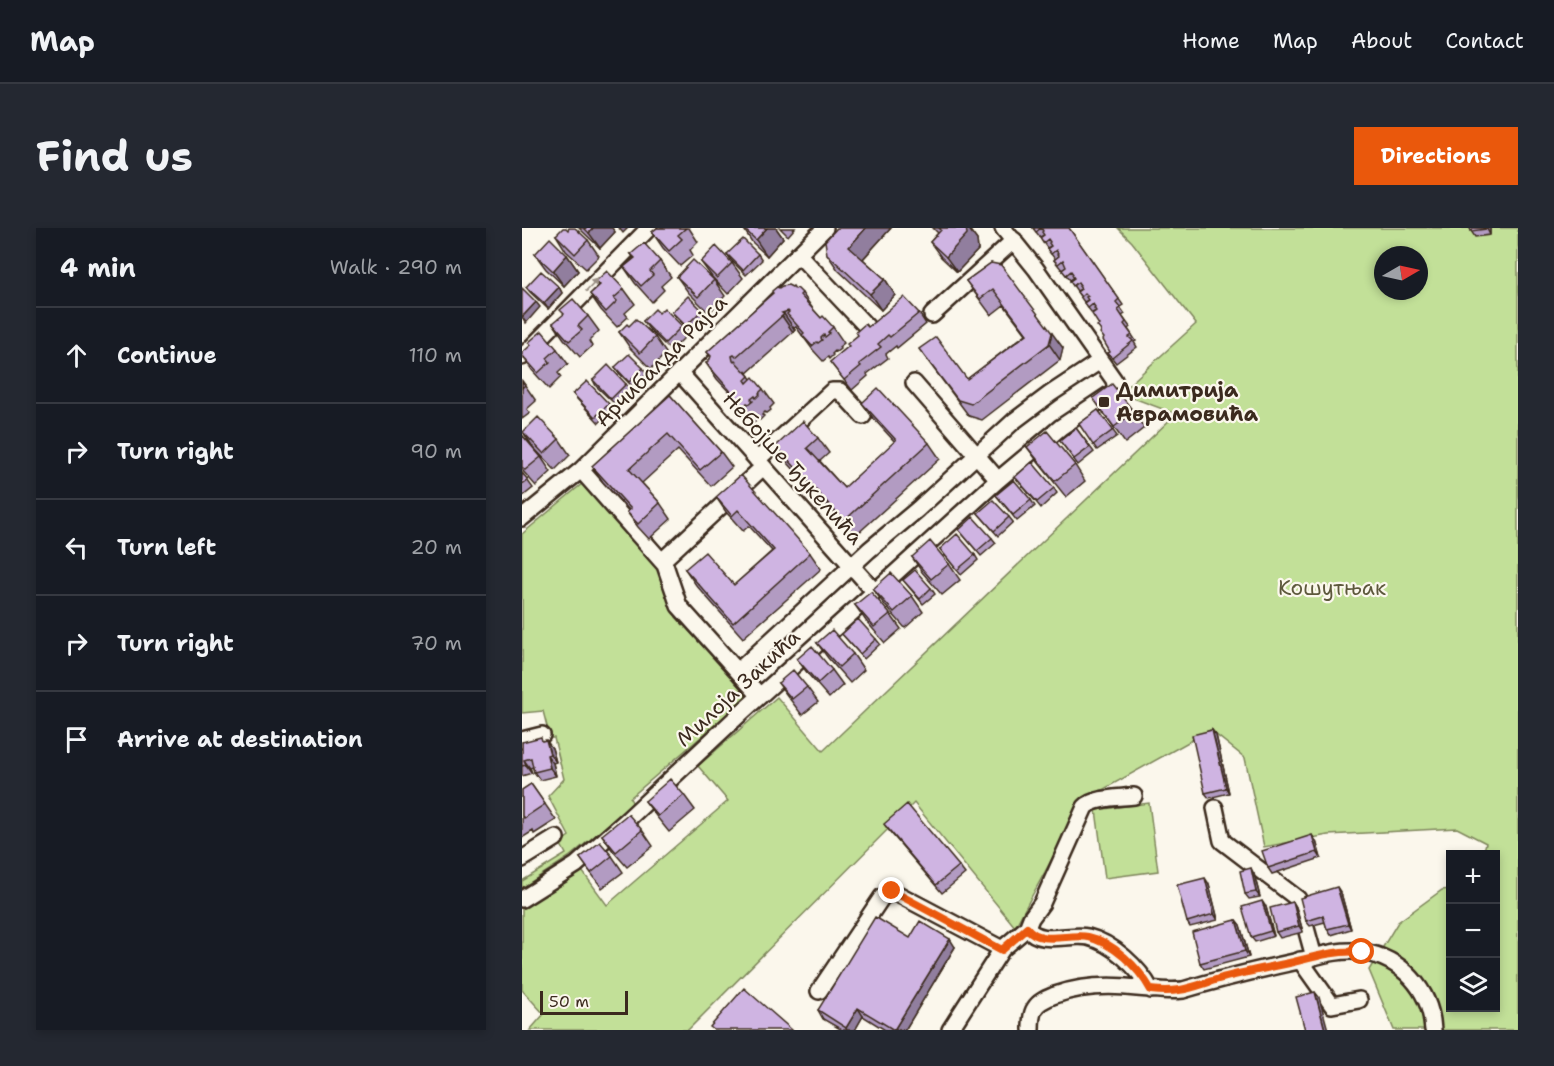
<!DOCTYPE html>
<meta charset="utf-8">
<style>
:root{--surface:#171b24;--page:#242831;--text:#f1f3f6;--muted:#9ea1a6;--line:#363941;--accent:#ea580c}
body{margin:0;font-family:"Shantell Sans",sans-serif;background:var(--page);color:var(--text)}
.controls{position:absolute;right:18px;bottom:18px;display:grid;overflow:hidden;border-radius:0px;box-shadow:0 3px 9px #0003}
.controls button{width:54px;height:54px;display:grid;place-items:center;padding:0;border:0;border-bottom:2px solid var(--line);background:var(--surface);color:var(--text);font:30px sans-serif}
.compass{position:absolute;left:852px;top:18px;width:54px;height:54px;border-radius:50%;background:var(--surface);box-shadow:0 3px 9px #0003;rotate:81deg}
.scale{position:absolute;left:18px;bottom:15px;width:88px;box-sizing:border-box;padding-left:6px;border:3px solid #3b2a1e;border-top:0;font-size:16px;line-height:21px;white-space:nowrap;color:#3b2a1e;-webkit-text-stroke:4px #fbf7ec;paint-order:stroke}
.stop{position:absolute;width:18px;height:18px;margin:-14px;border:4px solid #ea580c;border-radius:50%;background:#fff}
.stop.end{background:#ea580c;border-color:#fff;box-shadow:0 2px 6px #0008}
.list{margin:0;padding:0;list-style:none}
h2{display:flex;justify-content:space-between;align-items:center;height:78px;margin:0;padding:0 24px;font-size:26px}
h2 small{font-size:20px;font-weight:400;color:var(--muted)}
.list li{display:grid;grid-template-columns:39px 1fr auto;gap:18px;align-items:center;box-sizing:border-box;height:96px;padding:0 24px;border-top:2px solid var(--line)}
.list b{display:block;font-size:22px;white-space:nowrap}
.list em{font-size:20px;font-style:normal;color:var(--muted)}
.icon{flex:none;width:33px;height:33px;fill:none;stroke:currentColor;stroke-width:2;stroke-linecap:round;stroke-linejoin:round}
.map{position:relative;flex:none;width:996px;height:802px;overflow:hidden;border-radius:0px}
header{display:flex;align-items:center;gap:36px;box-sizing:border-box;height:84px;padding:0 30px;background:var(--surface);border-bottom:2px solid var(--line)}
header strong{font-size:28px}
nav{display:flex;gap:33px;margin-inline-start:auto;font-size:21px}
.intro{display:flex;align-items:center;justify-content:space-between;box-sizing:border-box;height:144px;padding:0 36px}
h1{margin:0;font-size:42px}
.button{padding:15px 27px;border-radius:0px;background:var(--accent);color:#fff;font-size:21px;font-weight:700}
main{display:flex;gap:36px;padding:0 36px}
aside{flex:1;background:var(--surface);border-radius:0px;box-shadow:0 3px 9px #0003}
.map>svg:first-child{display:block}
.green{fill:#c2e098;stroke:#7e855b;stroke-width:1.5;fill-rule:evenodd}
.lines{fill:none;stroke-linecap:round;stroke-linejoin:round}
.minor-casing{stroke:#3b2a1e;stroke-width:20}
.minor{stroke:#fbf7ec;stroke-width:15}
.wall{fill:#b29bc2;stroke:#3b2a1e;stroke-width:1.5}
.shaded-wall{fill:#917e9e;stroke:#3b2a1e;stroke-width:1.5}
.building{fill:#cfb4e2;stroke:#3b2a1e;stroke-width:1.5}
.oneway{fill:#9b9085}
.route{stroke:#ea580c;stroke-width:8}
.poi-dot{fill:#3b2a1e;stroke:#fbf7ec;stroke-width:2}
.labels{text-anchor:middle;stroke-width:4.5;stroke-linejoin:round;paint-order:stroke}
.street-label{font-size:21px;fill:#3b2a1e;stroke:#fbf7ec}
.poi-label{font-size:21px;font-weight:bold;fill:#3b2a1e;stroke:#fbf7ec;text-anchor:start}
.park-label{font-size:21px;fill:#5d583c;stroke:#fbf7ec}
</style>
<header>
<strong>Map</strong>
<nav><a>Home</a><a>Map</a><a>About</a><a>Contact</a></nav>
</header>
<div class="intro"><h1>Find us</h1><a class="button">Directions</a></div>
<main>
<aside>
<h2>4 min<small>Walk · 290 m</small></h2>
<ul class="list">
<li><svg class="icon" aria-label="ahead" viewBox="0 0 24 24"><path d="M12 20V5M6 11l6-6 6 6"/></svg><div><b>Continue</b></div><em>110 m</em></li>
<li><svg class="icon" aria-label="right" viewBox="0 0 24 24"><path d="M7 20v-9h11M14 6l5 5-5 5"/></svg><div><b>Turn right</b></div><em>90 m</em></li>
<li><svg class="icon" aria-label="left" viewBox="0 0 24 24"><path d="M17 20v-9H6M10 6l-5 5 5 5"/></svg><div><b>Turn left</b></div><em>20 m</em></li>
<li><svg class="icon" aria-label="right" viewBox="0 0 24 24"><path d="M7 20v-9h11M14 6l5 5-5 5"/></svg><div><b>Turn right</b></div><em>70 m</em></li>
<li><svg class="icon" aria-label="arrive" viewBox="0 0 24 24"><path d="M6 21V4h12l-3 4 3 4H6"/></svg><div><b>Arrive at destination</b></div></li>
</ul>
</aside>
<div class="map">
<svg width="996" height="802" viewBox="0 0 996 802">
<rect width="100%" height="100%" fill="#fbf7ec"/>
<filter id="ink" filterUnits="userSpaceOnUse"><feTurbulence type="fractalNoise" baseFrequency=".0167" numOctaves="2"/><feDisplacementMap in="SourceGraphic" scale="12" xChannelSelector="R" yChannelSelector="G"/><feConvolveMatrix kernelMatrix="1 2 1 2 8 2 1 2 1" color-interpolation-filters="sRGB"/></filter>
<g filter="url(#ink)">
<path class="green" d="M596 0H996V802H872L847 742 876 694 920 662 928 661V780H974V626H961L964 615 935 600 806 607 742 619 723 530 688 502 562 572 493 699 392 575 166 802H8L22 786 0 762V680L58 640 85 677 206 573 176 538 255 469 301 523 654 186 598 165 674 96 610 14ZM861 27H897V63H861Z
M61 255 137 339 142 350 154 389 223 463 224 467 222 472 108 570 111 576 47 629 0 660V653L44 626 38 615 47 608 26 568 42 551 32 510H28L21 483 0 485V306Z
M627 575 636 643 583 650 574 582Z"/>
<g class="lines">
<defs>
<path id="minor" d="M276 26 345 99
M410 87 492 12
M0 129 127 0
M158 145 353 364
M392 155 476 252
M235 232 310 163H318L341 188
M59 242 143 337 157 378 238 468
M0 290 59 242 303 0
M140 333 241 239
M216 443 347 322 396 281 492 193 528 166 578 133
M0 512 20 507
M612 568C598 570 573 569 563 579L520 675 509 690 505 700C519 718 547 705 566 709 591 715 617 740 629 762
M693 580 700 613 776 671 792 729
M0 631 34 610
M0 671 54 637 106 591 219 485 476 252 539 199 593 163 594 161 592 152 514 41 481 0
M480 721 505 700
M778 732 810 777 837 772
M297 763 360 669 370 663 480 721 428 802
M509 802C509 795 509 786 513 780 517 773 526 770 533 767 558 758 589 757 615 760 631 761 645 764 661 762 698 751 735 742 772 734 794 729 817 720 840 724 880 730 909 762 911 802"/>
</defs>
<use href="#minor" class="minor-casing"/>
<use href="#minor" class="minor"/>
</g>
<path class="wall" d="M57 0H90L93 4 78 20Z
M135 0H167L176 14 168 22 171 27 158 38 141 20 130 4Z
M221 0H254L261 10 245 28 230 14Z
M258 0H273L266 8Z
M315 0H369L341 31 363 51 373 67 359 82 316 42 305 26Z
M411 0H446L455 12 456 22 435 44 419 29 408 14 416 5Z
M511 0H547L601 77 598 79 603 86 600 88 608 99 606 101 614 113 612 114 615 119 594 135 586 125 588 124 579 104 574 83 570 85 562 75 566 72 562 74 555 64 559 61 555 63 548 53 551 50 548 52 540 42 544 39 540 42 532 32 537 28 533 31 525 21 529 18 525 20 518 10 522 7 518 9Z
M948 0H968V7L953 9 949 3Z
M34 7 66 12 77 28 64 41 44 23Z
M13 26 45 27 56 43 42 58 24 41Z
M109 26 138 33 149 49 139 58 142 62 130 74 113 55 102 39 112 30Z
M205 26H236L240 32 224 47 209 32Z
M179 34 210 35 221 50 206 66 190 49Z
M469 35 541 120 538 132 460 192 447 188 397 121 445 151 504 106 482 77 469 87 444 53Z
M155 49 192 52 203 68 187 85 166 64Z
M74 53 102 61 113 76 103 85 106 89 95 99 79 82 68 66 77 57Z
M4 59H37L40 65 26 81 8 64Z
M257 60 273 61 280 65 291 81 299 90 311 99 322 115 317 119 318 121 314 124 313 123 310 126 311 127 307 131 306 129 301 133 291 122 274 99 271 100 273 102 271 104 225 145 223 142 229 151 241 161 252 176 248 180 249 182 245 185 243 184 240 187 242 188 238 192 236 190 232 195 222 183 212 169 195 151 184 135 188 131 189 129 185 124Z
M180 82 184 87 168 103 154 89 150 84Z
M137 85 160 98 166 106 149 123 127 101 121 93Z
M397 85 404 96 375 120 374 118 364 126 366 130 345 146 346 148 330 162 308 134 327 118 346 99Z
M66 88 77 103 67 113 70 118 58 129 42 111 31 95Z
M107 98 133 109 144 125 129 141 108 120 97 104Z
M7 115 35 121 46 136 36 145 39 149 27 161 10 142 0 127 9 118Z
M93 139 121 140 125 146 111 159 97 145Z
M71 152 104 156 108 161 93 176 74 158Z
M0 153 14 173 5 181 8 185 0 191Z
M51 166 87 176 91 182 77 195 55 171Z
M148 167 199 224 210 239 189 258 156 222 120 255 138 275 149 291 127 311 116 299 105 284 107 282 81 254 70 238Z
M571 170 612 184 622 200 603 215Z
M340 175 407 215 418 231 333 308 265 234 254 218 296 210 307 225 298 233 322 260 373 214 351 190Z
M576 182 595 208 575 222 557 196Z
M554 200 572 224 556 237 538 213Z
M1 204 37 211 48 227 33 242 11 219Z
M0 207 19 229 29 244 14 258 0 242Z
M505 219 553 237 563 253 544 269 516 234Z
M0 245 11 260 0 269Z
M493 249 532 260 535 265 519 280Z
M474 267 509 272 513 278 495 293Z
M194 269 288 325 299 341 221 410 174 357 163 341 212 357 250 323 227 298 221 303 204 284Z
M456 285 487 289 491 294 476 308Z
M437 302 470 310 474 315 459 328Z
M418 321 453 327 456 332 439 347Z
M390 329 427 336 438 352 420 367 400 344Z
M381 352 409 360 413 366 401 376Z
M351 361 390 368 401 384 383 400 362 376Z
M333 377 368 386 379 401 363 415 344 393Z
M320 406 354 411 358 416 342 431Z
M295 415 331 426 342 442 328 455 306 430Z
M275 431 310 442 321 457 307 470 286 446Z
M256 455 285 459 296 474 280 487 267 470Z
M690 502 694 507 707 565 687 570 683 565Z
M22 513 30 520 34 534 31 535 34 548 18 552 12 544 11 539 8 540 10 545 0 548V514Z
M9 556 34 592 12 606 11 603 0 610V562Z
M162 567 173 582 147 604 134 588 123 573Z
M362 596 437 638 443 646 420 665 368 604Z
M120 602 131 618 105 639 91 623 80 607Z
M794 613 799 630 750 646 746 640Z
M90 628 101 644 80 660 58 630Z
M732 646 738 669 727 671 723 666Z
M687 656 696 692 668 699 665 694Z
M819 665 829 701 809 707 805 701 803 694 788 698 784 693Z
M771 674 774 679 781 704 758 710 754 704Z
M744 679 752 708 733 714 729 709Z
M714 692 718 697 727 729 682 741 678 735Z
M388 710 433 719 383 802H363L341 788 333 802H320L301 791 296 782Z"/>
<path class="shaded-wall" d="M71 0H90L93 4 78 20 67 5Z
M97 0H106L101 5Z
M245 0H254L261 10 245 28 234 12Z
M344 0H369L338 34 327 19Z
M444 0H446L455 12 456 22 435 44 424 29Z
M964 0H968V7L965 1Z
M45 27 56 43 42 58 31 43Z
M363 51 373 67 359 82 348 66Z
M37 59 40 65 26 81 22 75Z
M14 74 18 79 4 95 0 89Z
M262 86 273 102 271 104 260 88Z
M530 105 541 120 538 132 527 116Z
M690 502 694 507 707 565 704 560Z
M24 512 30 520 34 534 28 526Z
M25 527 31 535 34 548 28 540Z
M2 532 8 540 10 545 4 537Z
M790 607 794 613 799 630 795 624Z
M729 640 732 646 738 669 734 664Z
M683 650 687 656 696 692 692 686Z
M815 659 819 665 829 701 826 696Z
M740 673 744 679 752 708 749 703Z
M771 674 774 679 781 704 777 698Z
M714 692 718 697 727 729 723 723Z
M428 711 433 719 383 802H372Z
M793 764 797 769 806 802H803Z
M336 780 341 788 333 802H325L324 800Z"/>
<path class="building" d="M41 0H44L46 2 47 0H53L66 12 53 26 34 7Z
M62 0H71L67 5Z
M135 0H164L156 7 160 11 147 23 130 4Z
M221 0H245L234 12Z
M315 0H344L327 19 363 51 348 66 305 26 303 13Z
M417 0H444L445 6 424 29 408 14 419 2Z
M511 0H547L597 71 594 74 599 80 596 82 604 94 602 96 610 107 607 109 611 113 590 130 586 125 588 124 581 112 582 110 578 105 579 103 575 98 577 97 570 86 574 83 572 80 573 79 571 76 566 80 562 75 566 72 564 69 566 68 563 65 559 69 555 64 559 61 557 58 558 57 556 54 551 58 548 53 552 50 550 47 551 46 549 43 544 47 540 42 544 39 541 32 536 36 532 32 537 28 535 26 536 25 534 22 529 26 525 21 529 18 527 15 528 14 526 11 521 15 518 10 522 7 520 4 521 3 519 0 514 4Z
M948 0H964L965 1 949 3Z
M28 10 45 27 31 43 13 26Z
M221 11 236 26 221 42 205 26Z
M122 15 138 33 128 43 131 47 119 58 102 39 113 30 109 26Z
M194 18 210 35 195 50 179 34Z
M171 32 192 52 176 69 155 49Z
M469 35 479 37 530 105 527 116 449 176 436 172 397 121 414 109 445 151 505 106 471 61 458 71 444 53Z
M19 43 37 59 22 75 4 59Z
M85 43 102 61 92 70 95 73 84 84 68 66 78 57 74 53Z
M266 57 270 59 271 58 273 61 275 60 280 65 278 67 299 90 301 88 311 99 306 104 308 105 303 109 302 107 299 110 300 112 296 115 295 114 290 118 280 107 282 105 265 86 267 84 266 83 260 85 262 86 260 88 214 129 212 127 210 128 211 133 212 134 213 133 227 148 223 152 225 155 231 149 241 161 237 165 238 166 234 170 233 168 229 171 231 173 227 176 225 175 221 179 211 168 212 167 184 135 188 131 189 128 185 124 251 65 250 63 255 59 257 60 260 58Z
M0 60 14 74 0 89Z
M166 68 180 82 164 98 150 84Z
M382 69 397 85 368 109 366 107 356 116 359 119 337 136 339 138 322 152 308 134 327 118 325 116 336 107 334 104 343 96 346 99Z
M51 71 66 88 56 98 60 102 47 113 31 95 42 86 38 82Z
M142 80 160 98 143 115 121 93 133 81 137 85Z
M114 91 133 109 118 125 97 104 105 96 107 98Z
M20 103 35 121 25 130 28 134 16 145 0 127V125L9 117 7 114Z
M107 126 121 140 107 154 93 139Z
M86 137 104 156 89 171 71 152Z
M0 153 3 157 0 160Z
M65 153 87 176 73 189 51 166Z
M590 156 612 184 592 199 571 170Z
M356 160 407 215 322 293 254 218 281 193 296 210 285 220 322 260 374 212 340 175Z
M148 167 199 224 178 242 146 206 107 241 138 275 116 296 105 284 109 281 70 238Z
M576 182 591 202 571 217 557 196Z
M16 189 37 211 22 226 1 204Z
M554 200 568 219 552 231 538 213Z
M525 203 553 237 533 253 505 219Z
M0 207 19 229 3 242 0 239Z
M510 234 532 260 515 274 493 249Z
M0 245 6 252 0 256Z
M219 247 288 325 211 395 163 341 183 324 212 357 252 322 216 282 210 288 194 269Z
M492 252 509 272 491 287 474 267Z
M471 272 487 289 472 303 456 285Z
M451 289 470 310 455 323 437 302Z
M435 306 453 327 435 342 418 321Z
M408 313 427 336 409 351 390 329Z
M393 342 409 360 398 371 381 352Z
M369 345 390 368 372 384 351 361Z
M349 364 368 386 352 399 333 377Z
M336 391 354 411 338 426 320 406Z
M310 402 331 426 317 439 295 415Z
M290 418 310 442 296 455 275 431Z
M271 442 285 459 270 471 256 455Z
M690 502 704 560 683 565 670 507Z
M19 509 20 513 24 512 28 526 25 527 28 540 12 544 9 530 2 532 4 537 0 538V514Z
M148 551 162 567 136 588 123 573Z
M9 556 23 576 2 590 0 588V562Z
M385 576 437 638 414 657 362 596Z
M106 586 120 602 94 624 80 607Z
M790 607 795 624 746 640 740 623Z
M78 614 90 628 69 645 58 630Z
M729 640 734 664 723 666 718 643Z
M683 650 692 686 665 694 655 657Z
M815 659 826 696 805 701 801 688 784 693 778 670Z
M740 673 749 703 729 709 720 679Z
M771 674 777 698 754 704 748 680Z
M353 689 388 710 398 693 428 711 372 802 336 780 324 800 296 782Z
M714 692 723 723 678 735 670 704Z
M222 760 270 802H192L188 799Z
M793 764 803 802H783L774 769Z"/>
<defs><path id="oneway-solid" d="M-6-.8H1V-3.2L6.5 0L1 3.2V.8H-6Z" transform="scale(1.5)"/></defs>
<use class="oneway" href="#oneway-solid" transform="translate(70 57) rotate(-46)"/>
</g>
<g class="lines" filter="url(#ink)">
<path class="route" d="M370 663 480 722 505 700C519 718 547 705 566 709 591 714 617 740 629 762 659 766 672 758 700 750 724 744 748 739 772 734 795 728 816 722 840 724"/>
</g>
<rect class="poi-dot" x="576" y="168" width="12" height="12" rx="3"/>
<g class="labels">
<g class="street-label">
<text transform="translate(139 133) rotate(-45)" y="7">Арчибалда Рајса</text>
<text transform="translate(271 240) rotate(48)" y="7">Небојше Ђукелића</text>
<text transform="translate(216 460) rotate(-43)" y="7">Милоја Закића</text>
</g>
<g class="poi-label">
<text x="594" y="169">Димитрија<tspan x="594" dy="24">Аврамовића</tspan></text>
</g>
<g class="park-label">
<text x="810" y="367">Кошутњак</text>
</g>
</g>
</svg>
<div class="controls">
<button>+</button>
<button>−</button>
<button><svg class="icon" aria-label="layers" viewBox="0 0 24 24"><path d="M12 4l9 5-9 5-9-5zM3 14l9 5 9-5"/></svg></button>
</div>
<svg class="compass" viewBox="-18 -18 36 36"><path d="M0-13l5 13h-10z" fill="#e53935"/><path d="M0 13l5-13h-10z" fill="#9ea1a6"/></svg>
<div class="scale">50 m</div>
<div class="stop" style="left:840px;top:724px"></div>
<div class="stop end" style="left:370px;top:663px"></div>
</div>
</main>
